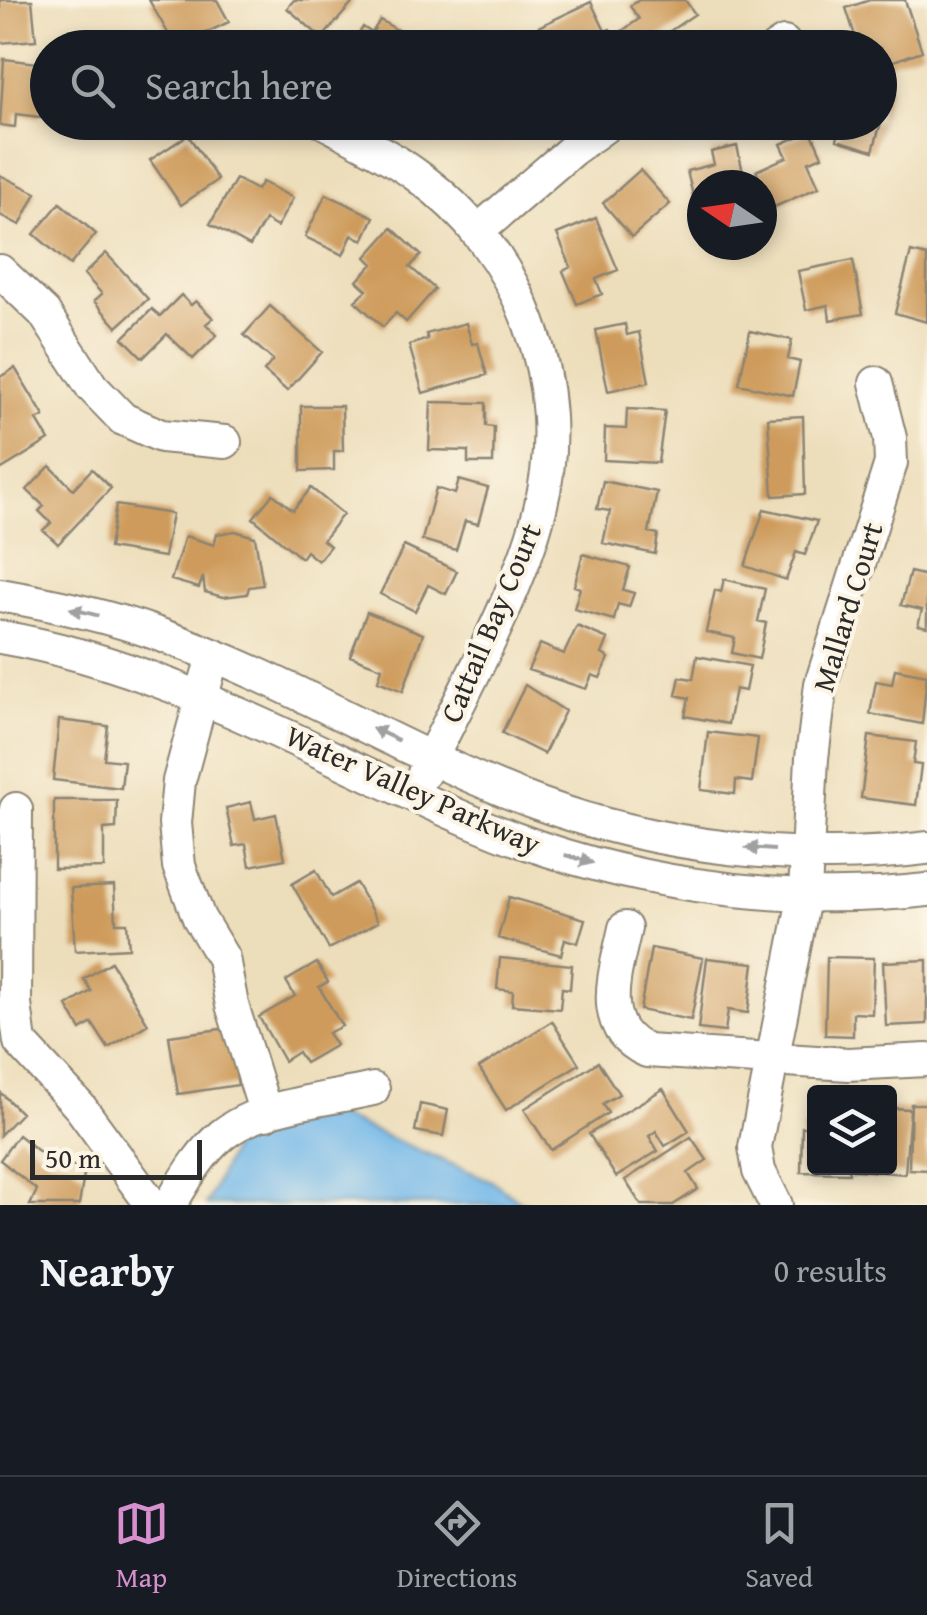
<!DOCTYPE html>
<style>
:root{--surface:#171b24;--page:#242831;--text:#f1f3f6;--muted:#9ea1a6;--line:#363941;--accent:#d690ce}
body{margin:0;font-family:"Gentium Book Plus",serif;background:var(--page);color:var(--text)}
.controls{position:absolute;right:30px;bottom:30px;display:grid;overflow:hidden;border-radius:10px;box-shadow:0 5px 15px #0003}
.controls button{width:90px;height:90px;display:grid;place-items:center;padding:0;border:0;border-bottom:2px solid var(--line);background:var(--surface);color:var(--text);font:50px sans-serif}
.compass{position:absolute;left:687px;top:170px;width:90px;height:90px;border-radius:50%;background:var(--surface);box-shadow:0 5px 15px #0003;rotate:283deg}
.scale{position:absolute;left:30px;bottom:25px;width:172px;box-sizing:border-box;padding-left:10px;border:5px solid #2b2b2b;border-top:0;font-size:28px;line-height:35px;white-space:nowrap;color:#2b2b2b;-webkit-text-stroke:8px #fcf5e5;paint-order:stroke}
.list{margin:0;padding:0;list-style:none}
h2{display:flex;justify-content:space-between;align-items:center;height:130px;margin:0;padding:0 40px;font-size:42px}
h2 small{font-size:32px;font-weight:400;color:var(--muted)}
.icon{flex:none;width:55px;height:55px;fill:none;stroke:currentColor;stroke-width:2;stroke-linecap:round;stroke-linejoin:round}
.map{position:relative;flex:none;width:927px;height:1205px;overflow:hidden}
.search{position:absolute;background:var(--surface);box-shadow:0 5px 15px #0003;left:30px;right:30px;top:30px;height:110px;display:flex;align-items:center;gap:25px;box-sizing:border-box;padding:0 35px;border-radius:55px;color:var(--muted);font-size:38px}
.sheet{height:270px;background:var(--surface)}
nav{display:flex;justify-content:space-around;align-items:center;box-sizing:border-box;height:140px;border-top:2px solid var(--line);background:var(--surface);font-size:28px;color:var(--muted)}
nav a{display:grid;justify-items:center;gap:5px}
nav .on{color:var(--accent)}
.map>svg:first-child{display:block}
.water{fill:#72b8e9;stroke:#4e728a;stroke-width:2.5}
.building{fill:#ce9b5b}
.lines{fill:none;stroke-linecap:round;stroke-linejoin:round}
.minor-casing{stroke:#8c8473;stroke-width:36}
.minor{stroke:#fff;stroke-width:32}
.oneway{fill:#a0a0a0}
.labels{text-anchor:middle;stroke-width:8;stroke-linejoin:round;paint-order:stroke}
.street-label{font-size:30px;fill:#2b2b2b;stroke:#fcf5e5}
</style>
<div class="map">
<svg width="927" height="1205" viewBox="0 0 927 1205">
<rect width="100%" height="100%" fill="#fcf5e5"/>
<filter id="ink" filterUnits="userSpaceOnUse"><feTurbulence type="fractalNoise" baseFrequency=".01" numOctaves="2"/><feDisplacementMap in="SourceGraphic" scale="20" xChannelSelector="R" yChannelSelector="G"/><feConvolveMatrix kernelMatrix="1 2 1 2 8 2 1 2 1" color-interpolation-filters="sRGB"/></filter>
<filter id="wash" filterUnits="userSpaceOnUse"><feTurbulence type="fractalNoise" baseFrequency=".0048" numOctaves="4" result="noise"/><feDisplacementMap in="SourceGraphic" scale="40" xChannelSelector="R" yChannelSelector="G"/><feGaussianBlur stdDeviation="2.25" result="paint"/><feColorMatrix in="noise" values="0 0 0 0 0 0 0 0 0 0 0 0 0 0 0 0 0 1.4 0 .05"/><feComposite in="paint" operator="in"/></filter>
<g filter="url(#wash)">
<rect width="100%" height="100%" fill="#eddebb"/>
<path class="water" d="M328 1112 492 1181 525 1205H206L233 1146Z"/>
<g id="blocks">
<path class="building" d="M0 0H32L36 40 0 43Z
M149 0H217L229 22 176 47Z
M294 0H355L322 38 287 8Z
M639 0H685L695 14 645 48H633L622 31 639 19 630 6Z
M870 0H905L922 51 880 66V48H859L846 8Z
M591 2 605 31 610 29 619 48H548L538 27Z
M380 20 411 38 405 48H339L347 35 355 40 363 27 372 33Z
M4 59 46 64 40 117 16 114 15 127 0 125Z
M880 83 891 86 873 151 837 140 842 122H880Z
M811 131 822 156 808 162 819 187 772 208 756 171 787 157 781 144Z
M188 135 218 180 181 205 150 160Z
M737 146 746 185H702V206L696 208 687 171 714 164 711 152Z
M640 170 670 204 632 237 603 203Z
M0 175 36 193 20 225 0 215Z
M236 179 257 190 262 182 293 198 277 227 265 220 250 246 210 224Z
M326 194 374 217 363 240 352 235 343 255 305 237Z
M60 203 96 234 70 265 34 234Z
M596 218 618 270 596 279 602 294 577 304 563 271 571 267 557 234Z
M392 228 421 255 410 267 435 289 406 322 396 313 383 327 355 301 367 290 357 281 373 264 366 257Z
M911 252 927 256V322L895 313Z
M106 253 148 299 117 327 94 301 102 294 84 274Z
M853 260 863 314 830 320 828 305 806 310 798 271Z
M181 295 191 305 196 301 213 318 206 324 217 335 193 359 167 334 143 358 123 338 152 309 160 316Z
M270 306 322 352 287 391 264 371 273 360 244 335Z
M466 323 472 344 478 343 487 375 423 393 409 345 428 339 426 334Z
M625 324 627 335 639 332 649 382 608 391 596 330Z
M750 331 792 340 788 359 800 362 793 396 739 384Z
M15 368 44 416 37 420 49 440 0 470V377Z
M431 402 486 403V426L494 427 493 463H468V451L429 450Z
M301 406H342L343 451H334V470L301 471Z
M627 409 665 411 658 463 604 460 605 428 626 429Z
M803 416 805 494 773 496 768 418Z
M50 466 73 489 92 469 111 488 58 544 43 530 51 523 39 511 44 506 27 490Z
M459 480 488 488 478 524 465 521 456 550 422 540 436 488 455 494Z
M603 481 657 492 649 532 658 534 655 554 603 543 610 511 597 509Z
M311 488 343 514 323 540 330 546 318 561 306 551 301 558 253 518 273 494 293 510Z
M116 505 172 514 164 557 109 548Z
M764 509 817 521 805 555 796 552 786 580 745 566Z
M235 531 255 537 263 585 249 587 247 594 223 597 205 592 203 577 199 588 171 580 185 536 214 545 217 534Z
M404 546 457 571 446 594 428 585 415 611 380 594Z
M583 554 630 567 623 590 634 593 629 607 618 604 614 620 574 609 580 588 574 586Z
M910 572 927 576V627L918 625 922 610 901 605Z
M724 579 765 589 758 621 766 623 759 659 732 653 735 638 706 632 715 590 721 592Z
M367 612 423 634 403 691 378 681 382 668 350 656Z
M577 626 608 639 602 654 609 658 600 678 592 675 586 689 528 670 540 644 564 654Z
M697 656 750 666 745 691 735 689 728 724 685 716 689 698 676 695 680 677 693 679Z
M895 669 927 675 922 724 870 714 876 681 892 684Z
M525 685 565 711 544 754 502 733Z
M59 720 108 726 104 759 124 761 121 788 53 780Z
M708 732 758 738 752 782 736 780 735 794 701 790Z
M869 736 916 742 913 764 921 765 916 805 861 798Z
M54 800H117L116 828 104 829V868L54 869Z
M251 802 255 819 276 814 285 859 250 866 246 844 234 846 226 808Z
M316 870 331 897 356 883 378 922 329 949 292 884Z
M114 886 116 923H127L129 948 75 951 71 888Z
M509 897 585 919 578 943 565 939 561 955 498 938Z
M651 948 703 958 691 1020 640 1010Z
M827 957 874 958 872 1014 853 1013V1036L825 1035Z
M500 958 572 965 570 989 562 988 560 1009 512 1005 513 991 497 989Z
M707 958 754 963 748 1013 728 1010 725 1032 698 1029Z
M927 960V1024L886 1026 883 962Z
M111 962 148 1024 108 1048 92 1023 81 1030 67 1006 91 991 84 979Z
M317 963 328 982 319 987 342 1026 328 1033 336 1045 305 1063 298 1052 284 1061 259 1017 295 996 286 981Z
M552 1021 579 1064 506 1110 479 1068Z
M229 1028 238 1085 178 1094 169 1036Z
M598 1062 619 1094 602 1104 608 1113 551 1150 524 1109Z
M663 1089 689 1131 665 1146 656 1131 649 1136 658 1151 616 1177 589 1134Z
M0 1092 21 1113 0 1135Z
M420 1104 448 1110 443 1136 415 1131Z
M911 1104H927V1170L909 1169Z
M890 1108 910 1109 905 1174 852 1170 890 1168Z
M802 1127H814V1168H849V1173L801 1172Z
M18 1135 50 1160 69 1163 84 1175 79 1205H30L37 1190 0 1160Z
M691 1137 707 1160 688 1173 698 1189 673 1205H641L625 1180Z"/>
</g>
</g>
<g filter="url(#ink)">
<use href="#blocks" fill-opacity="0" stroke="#8c8473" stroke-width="2.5"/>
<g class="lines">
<defs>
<path id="minor" d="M776 48 784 43
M324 122C355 139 388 154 416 175 521 249 572 385 540 509 520 591 462 695 424 773
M477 232 572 150 611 122
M0 271 44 313 92 387 123 419 161 436 225 442
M0 595C52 604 105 615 155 633 287 678 406 755 537 803 657 847 800 864 927 848
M0 637C171 666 315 755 473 822 613 882 775 907 927 890
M208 674 179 781 175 823 179 866 199 918 223 958 232 1005 266 1114
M16 809 15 1004 20 1042 80 1107 152 1205
M625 928C616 972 594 1027 647 1051L848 1064 927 1060
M170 1205C185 1180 199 1154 222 1135 260 1104 327 1100 373 1089
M776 1205 759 1171 755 1147 805 893 812 758 821 684 891 463 890 438 876 383"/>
</defs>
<use href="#minor" class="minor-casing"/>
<use href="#minor" class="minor"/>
</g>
<defs><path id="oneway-solid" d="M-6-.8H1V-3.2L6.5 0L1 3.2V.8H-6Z" transform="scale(2.5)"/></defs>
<g class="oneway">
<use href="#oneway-solid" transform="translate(84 612) rotate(-166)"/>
<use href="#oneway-solid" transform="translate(385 734) rotate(-155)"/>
<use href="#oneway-solid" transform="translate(760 849) rotate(-176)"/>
<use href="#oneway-solid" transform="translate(579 859) rotate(16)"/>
</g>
</g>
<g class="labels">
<g class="street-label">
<text transform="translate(848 607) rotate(-73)" y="10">Mallard Court</text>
<text transform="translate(491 623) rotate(-67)" y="10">Cattail Bay Court</text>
<text transform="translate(413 790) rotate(24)" y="10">Water Valley Parkway</text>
</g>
</g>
</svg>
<div class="controls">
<button><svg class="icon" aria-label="layers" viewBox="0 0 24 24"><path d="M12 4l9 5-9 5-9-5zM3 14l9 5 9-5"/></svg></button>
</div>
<svg class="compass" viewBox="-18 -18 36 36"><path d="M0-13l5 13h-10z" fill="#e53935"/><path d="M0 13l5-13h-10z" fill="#9ea1a6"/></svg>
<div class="scale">50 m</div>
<div class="search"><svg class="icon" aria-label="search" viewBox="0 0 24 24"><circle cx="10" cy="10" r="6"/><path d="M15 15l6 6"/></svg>Search here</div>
</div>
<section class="sheet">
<h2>Nearby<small>0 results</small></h2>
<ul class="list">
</ul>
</section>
<nav>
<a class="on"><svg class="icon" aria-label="map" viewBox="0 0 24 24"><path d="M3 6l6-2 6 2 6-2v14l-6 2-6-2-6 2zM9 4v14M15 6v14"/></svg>Map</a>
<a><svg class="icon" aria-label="directions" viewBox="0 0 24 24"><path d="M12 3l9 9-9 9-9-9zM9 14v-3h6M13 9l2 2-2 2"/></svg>Directions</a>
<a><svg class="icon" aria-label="saved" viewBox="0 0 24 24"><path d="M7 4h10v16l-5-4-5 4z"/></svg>Saved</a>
</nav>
